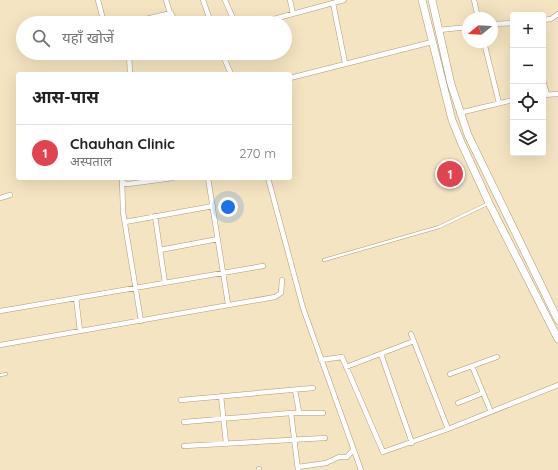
<!DOCTYPE html>
<html lang="hi">
<meta charset="utf-8">
<style>
:root{--surface:#fff;--page:#f6f6f6;--text:#202124;--muted:#757577;--line:#e0e0e0;--accent:#7c3aed}
body{margin:0;font-family:Quicksand,"Noto Sans Devanagari",sans-serif;background:var(--page);color:var(--text)}
.controls{position:absolute;right:12px;top:12px;display:grid;overflow:hidden;border-radius:4px;box-shadow:0 4px 16px #0002}
.controls button{width:36px;height:36px;display:grid;place-items:center;padding:0;border:0;border-bottom:1px solid var(--line);background:var(--surface);color:var(--text);font:20px sans-serif}
.compass{position:absolute;left:462px;top:12px;width:36px;height:36px;border-radius:50%;background:var(--surface);box-shadow:0 4px 16px #0002;rotate:252deg}
.you{position:absolute;left:228px;top:207px;width:14px;height:14px;margin:-10px;border:3px solid #fff;border-radius:50%;background:#1a73e8;box-shadow:0 0 0 6px #1a73e833}
.badge{display:grid;place-items:center;width:26px;height:26px;border-radius:50%;background:var(--accent);color:#fff;font-size:13px;font-weight:700}
.pin{position:absolute;translate:-50% -50%;border:2px solid #fff;box-shadow:0 1px 4px #0006}
.list{margin:0;padding:0;list-style:none}
h2{display:flex;justify-content:space-between;align-items:center;height:52px;margin:0;padding:0 16px;font-size:17px}
h2 small{font-size:13px;font-weight:400;color:var(--muted)}
.list li{display:grid;grid-template-columns:26px 1fr auto;gap:12px;align-items:center;box-sizing:border-box;height:56px;padding:0 16px;border-top:1px solid var(--line)}
.list b{display:block;font-size:15px;white-space:nowrap}
.list p{margin:0;font-size:13px;white-space:nowrap;color:var(--muted)}
.list em{font-size:13px;font-style:normal;color:var(--muted)}
.icon{flex:none;width:22px;height:22px;fill:none;stroke:currentColor;stroke-width:2;stroke-linecap:round;stroke-linejoin:round}
.map{position:relative;flex:none;width:558px;height:470px;overflow:hidden}
.search{position:absolute;background:var(--surface);box-shadow:0 4px 16px #0002;left:16px;top:16px;width:276px;height:44px;display:flex;align-items:center;gap:10px;box-sizing:border-box;padding:0 14px;border-radius:22px;color:var(--muted);font-size:15px}
.panel{position:absolute;background:var(--surface);box-shadow:0 4px 16px #0002;left:16px;top:72px;width:276px;height:108px;border-radius:4px}
.map>svg:first-child{display:block}
.building{fill:#c2b291;stroke:#ab9c7b}
.lines{fill:none;stroke-linecap:round;stroke-linejoin:round}
.lane-casing{stroke:#ab9b7b;stroke-width:3.5}
.street-casing{stroke:#ab9b7b;stroke-width:5.5}
.secondary-casing{stroke:#ab9b7b;stroke-width:8}
.lane{stroke:#fff;stroke-width:2.5}
.street{stroke:#fff;stroke-width:4.5}
.secondary{stroke:#fff;stroke-width:7}
</style>
<div class="map">
<svg width="558" height="470" viewBox="0 0 558 470">
<rect width="100%" height="100%" fill="#f4e4c1"/>
<path class="building" d="M457 164 460 179 439 183 436 168Z"/>
<g class="lines">
<defs>
<path id="lane" d="M324 260 439 227 489 203
M0 375 6 374"/>
<path id="street" d="M98 0 104 23
M166 0 170 13
M203 0 211 23
M225 0 235 23
M290 0 293 14
M474 0 478 18
M333 3 345 63
M543 20 551 19 558 14
M129 23 171 13 176 23
M259 23 344 0
M492 24 513 23
M439 30 468 27
M484 42 499 103
M129 53 130 74
M222 53 231 74
M129 55 137 53
M290 78 432 42
M543 80 547 94
M543 95 558 94
M459 113 513 100
M122 178 123 212 141 321
M208 178 228 304
M268 178 303 308 361 470
M122 180 123 183 128 184 173 178
M0 198 10 195
M155 216 165 283
M125 222 213 206
M160 250 218 239
M76 298 80 331
M0 311 263 266
M411 334 448 429 558 385
M0 345 275 297 281 293 282 280
M381 354 412 443
M321 360 342 357 383 452 448 429
M472 366 491 412
M346 367 414 341
M450 374 497 357
M295 390 299 412
M221 396 226 443
M181 400 313 388
M458 403 483 393
M291 413 298 470
M184 422 291 413H323
M184 446 325 438
M298 467 326 463 339 457H347L353 450
M259 469V470"/>
<path id="secondary" d="M422 0 452 120 461 142 489 203 558 339
M432 0 451 84 468 135 558 320"/>
</defs>
<use href="#lane" class="lane-casing"/>
<use href="#street" class="street-casing"/>
<use href="#secondary" class="secondary-casing"/>
<use href="#lane" class="lane"/>
<use href="#street" class="street"/>
<use href="#secondary" class="secondary"/>
</g>
</svg>
<div class="controls">
<button>+</button>
<button>−</button>
<button><svg class="icon" aria-label="locate" viewBox="0 0 24 24"><circle cx="12" cy="12" r="6"/><path d="M12 2v4M12 18v4M2 12h4M18 12h4"/></svg></button>
<button><svg class="icon" aria-label="layers" viewBox="0 0 24 24"><path d="M12 4l9 5-9 5-9-5zM3 14l9 5 9-5"/></svg></button>
</div>
<svg class="compass" viewBox="-18 -18 36 36"><path d="M0-13l5 13h-10z" fill="#e53935"/><path d="M0 13l5-13h-10z" fill="#757577"/></svg>
<div class="you"></div>
<div class="pin badge" style="left:450px;top:174px;background:#e0444e">1</div>
<div class="search"><svg class="icon" aria-label="search" viewBox="0 0 24 24"><circle cx="10" cy="10" r="6"/><path d="M15 15l6 6"/></svg>यहाँ खोजें</div>
<section class="panel">
<h2>आस-पास<small></small></h2>
<ul class="list">
<li><span class="badge" style="background:#e0444e">1</span><div><b>Chauhan Clinic</b><p>अस्पताल</p></div><em>270 m</em></li>
</ul>
</section>
</div>
